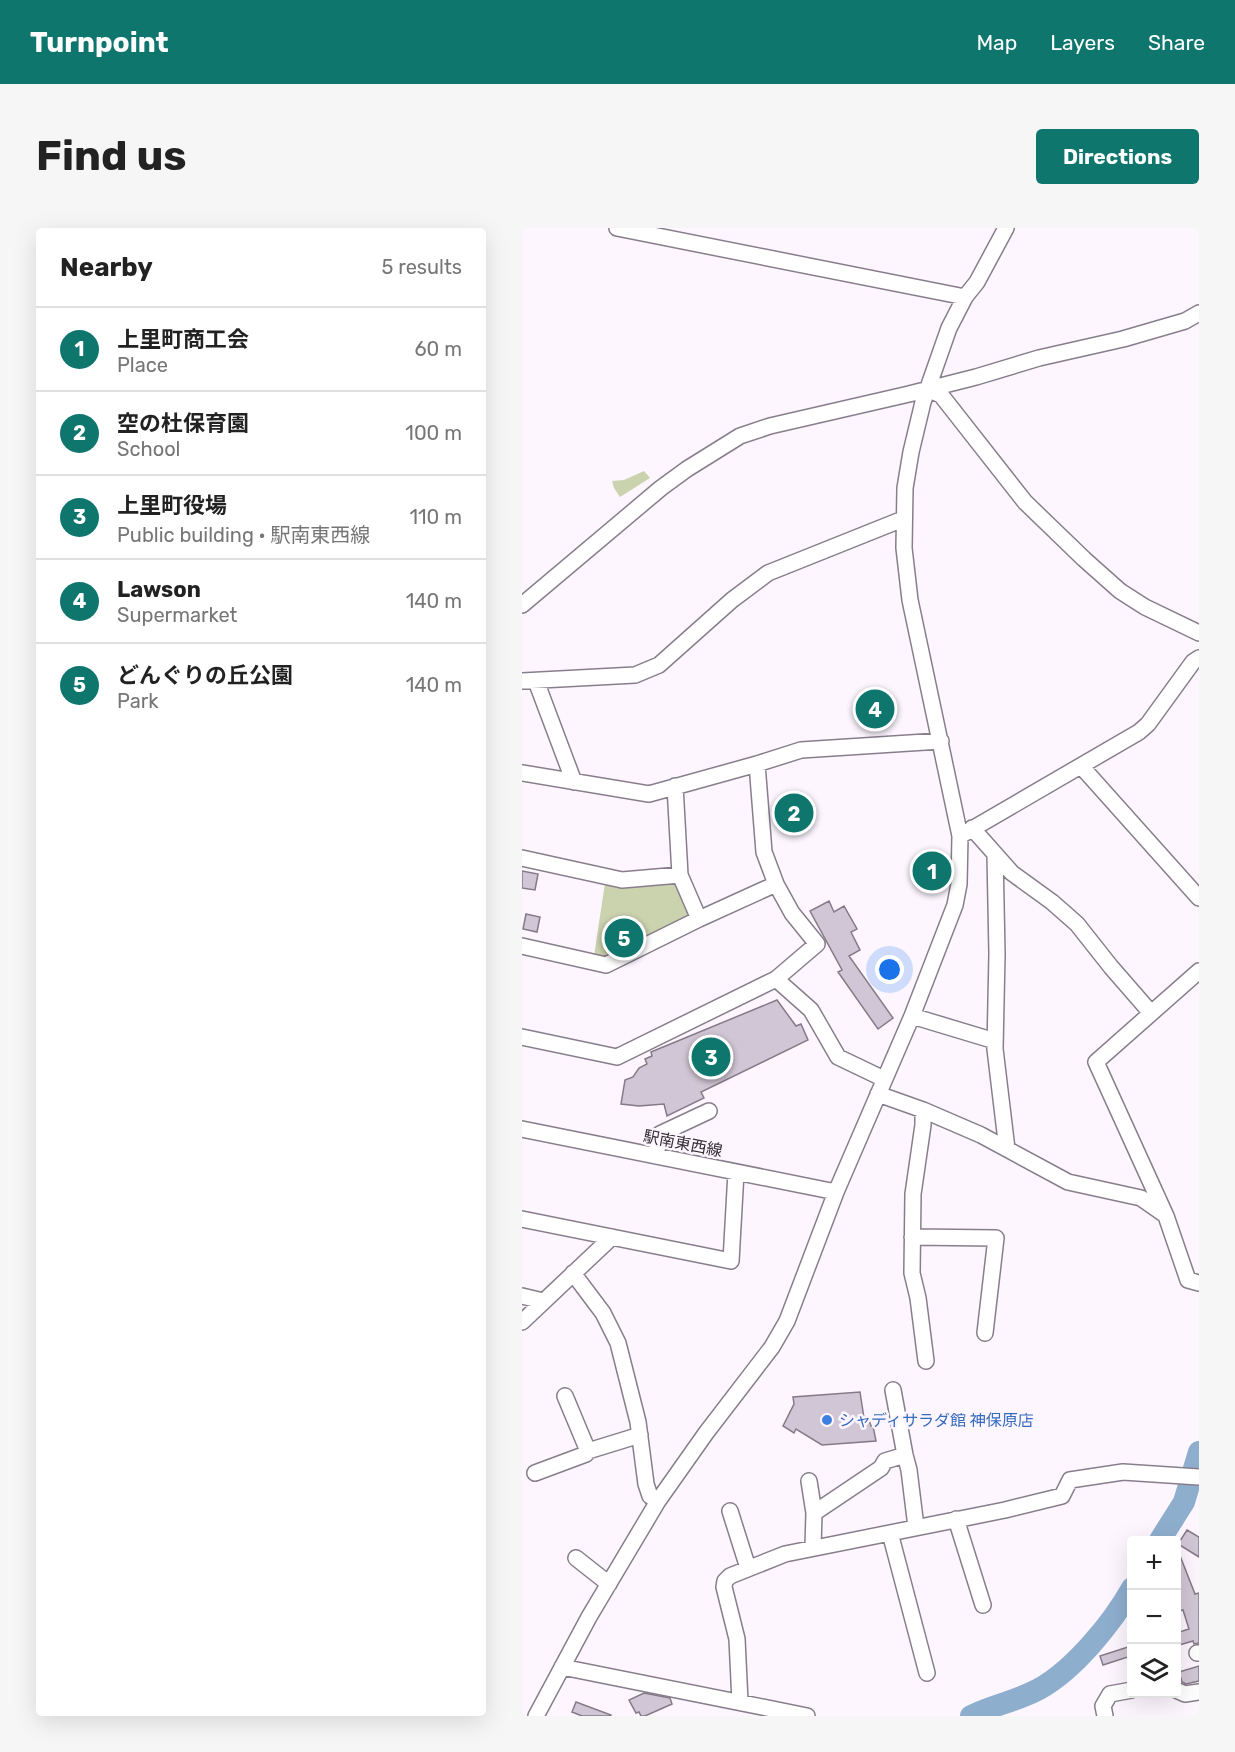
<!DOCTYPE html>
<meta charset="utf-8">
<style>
:root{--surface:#fff;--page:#f6f6f6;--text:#222;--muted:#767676;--line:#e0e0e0;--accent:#0f766e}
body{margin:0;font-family:Rubik,"Noto Sans JP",sans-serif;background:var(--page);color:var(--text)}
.controls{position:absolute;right:18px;bottom:18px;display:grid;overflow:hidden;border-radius:6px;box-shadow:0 6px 24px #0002}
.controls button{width:54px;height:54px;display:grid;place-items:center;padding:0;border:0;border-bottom:2px solid var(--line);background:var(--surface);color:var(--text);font:30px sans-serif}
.you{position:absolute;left:368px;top:742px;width:21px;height:21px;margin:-15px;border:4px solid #fff;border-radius:50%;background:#1a73e8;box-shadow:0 0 0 9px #1a73e833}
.badge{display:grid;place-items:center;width:39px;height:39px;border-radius:50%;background:var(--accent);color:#fff;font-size:20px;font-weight:700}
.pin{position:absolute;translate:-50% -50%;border:3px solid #fff;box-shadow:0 2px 6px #0006}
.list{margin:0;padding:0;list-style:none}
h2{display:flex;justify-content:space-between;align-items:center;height:78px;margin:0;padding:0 24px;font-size:26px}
h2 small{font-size:20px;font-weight:400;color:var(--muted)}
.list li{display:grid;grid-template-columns:39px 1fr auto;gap:18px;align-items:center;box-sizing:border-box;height:84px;padding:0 24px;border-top:2px solid var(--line)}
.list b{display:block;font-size:22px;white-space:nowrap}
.list p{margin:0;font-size:20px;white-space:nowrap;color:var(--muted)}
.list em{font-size:20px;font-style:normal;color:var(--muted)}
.icon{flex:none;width:33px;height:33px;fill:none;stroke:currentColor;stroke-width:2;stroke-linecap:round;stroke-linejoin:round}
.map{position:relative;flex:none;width:677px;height:1488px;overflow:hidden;border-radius:6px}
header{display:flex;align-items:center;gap:36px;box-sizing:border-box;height:84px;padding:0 30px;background:var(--accent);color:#fff}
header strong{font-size:28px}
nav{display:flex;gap:33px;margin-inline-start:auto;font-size:21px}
.intro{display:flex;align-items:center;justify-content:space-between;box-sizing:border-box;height:144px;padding:0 36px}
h1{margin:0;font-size:42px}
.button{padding:15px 27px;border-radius:6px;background:var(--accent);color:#fff;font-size:21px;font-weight:700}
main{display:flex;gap:36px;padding:0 36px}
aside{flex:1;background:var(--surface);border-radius:6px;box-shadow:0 6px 24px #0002}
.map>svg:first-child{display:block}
.green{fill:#cbd2ae}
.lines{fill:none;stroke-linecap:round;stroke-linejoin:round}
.river{stroke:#8eaece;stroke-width:22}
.building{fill:#d1c6d5;stroke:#857a88;stroke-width:1.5}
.minor-casing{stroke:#887e8b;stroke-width:18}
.minor{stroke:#fff;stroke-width:15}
.shop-dot{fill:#3f7fe0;stroke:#fdf6ff;stroke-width:2}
.labels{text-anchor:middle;stroke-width:5;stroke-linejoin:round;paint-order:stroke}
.street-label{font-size:16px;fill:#322e33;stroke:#fdf6ff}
.shop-label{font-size:16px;fill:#366cbe;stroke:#fdf6ff;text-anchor:start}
</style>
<header>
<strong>Turnpoint</strong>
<nav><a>Map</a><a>Layers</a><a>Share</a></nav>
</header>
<div class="intro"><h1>Find us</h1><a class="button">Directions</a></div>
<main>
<aside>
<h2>Nearby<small>5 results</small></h2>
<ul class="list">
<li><span class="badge">1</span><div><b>上里町商工会</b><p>Place</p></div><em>60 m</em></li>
<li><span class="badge">2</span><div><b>空の杜保育園</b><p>School</p></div><em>100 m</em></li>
<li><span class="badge">3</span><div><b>上里町役場</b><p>Public building · 駅南東西線</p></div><em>110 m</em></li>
<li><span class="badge">4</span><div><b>Lawson</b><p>Supermarket</p></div><em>140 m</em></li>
<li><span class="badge">5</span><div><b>どんぐりの丘公園</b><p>Park</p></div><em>140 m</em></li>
</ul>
</aside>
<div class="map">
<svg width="677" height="1488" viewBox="0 0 677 1488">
<rect width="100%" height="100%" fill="#fdf6ff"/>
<path class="green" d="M122 243 128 250 98 269 92 260 90 253 102 252Z
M155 653 171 685 168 692 83 731 72 728 83 655Z"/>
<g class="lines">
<path class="river" d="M638 1312 662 1274 677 1224
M449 1488C471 1477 495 1473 517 1461 552 1442 591 1394 610 1360"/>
</g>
<path class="building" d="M421 630 427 643 399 656 393 643Z
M0 643 16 646 13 662 0 660Z
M307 673 312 684 322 678 335 701 329 704 338 722 327 728 371 790 356 801 316 744 320 742 288 683Z
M4 686 18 689 15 704 1 701Z
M255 772 274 798 279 796 286 812 179 864 182 870 145 888 142 876 117 878 99 876 103 852 111 849 117 840 125 836 123 831 130 828 129 824Z
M338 1164 342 1190 346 1189 349 1198H351L354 1213 300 1217 274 1201 272 1205 261 1198 272 1176 271 1169Z
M665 1302 677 1309V1329L656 1316Z
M655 1320 673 1366 677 1365V1415L672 1416 671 1413 654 1418V1405L667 1401 661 1382 654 1384Z
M609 1418V1428L581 1437 578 1428Z
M677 1438V1453L664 1456 660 1454 657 1444Z
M122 1465 148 1470 150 1476 123 1488H119L117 1484 114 1485 107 1472Z
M54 1474 89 1487 88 1488H60L50 1484Z"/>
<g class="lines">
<defs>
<path id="minor" d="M95 0 443 69
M405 161 419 167 503 274 562 331 598 363 623 379 677 405
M0 377 139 260 165 241 218 208 248 198 387 166 454 149 517 130 601 111 663 93 677 85
M0 453 113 447 137 437 210 372 246 345 381 291
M14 453 52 554
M559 538 677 670
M0 545 127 566 235 536 279 522 419 513
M153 558 158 647 177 691
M450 600 490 645 530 674 555 696 589 739 629 785
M438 608 617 504 626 496 671 434 677 430
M473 626 475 726 473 821 485 921
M0 630 100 652 158 647
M0 718 84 737 177 691 254 656
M677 743 574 834 644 988 666 1052 677 1055
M254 751 289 782 316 829 362 851
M390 788 473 813
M0 809 95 829 254 751 295 716 270 685 254 656 242 624 235 536
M356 866 401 882 459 907 546 954 619 970 642 986
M401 882V897L391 966 390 1045 396 1070 404 1133
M0 901 314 964
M134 928 138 906 187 883
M0 991 209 1033 214 944
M390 1009 474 1010 463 1105
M51 1045 81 1085 96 1115 116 1194 124 1256 128 1268 136 1273
M0 1068 21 1073
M0 1094 90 1009
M371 1162 383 1227 387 1242 394 1299
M43 1168 66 1223
M13 1245 64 1226 66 1223 118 1207
M287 1253 292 1285 291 1319
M208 1283 226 1340
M292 1285 359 1240 363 1233 383 1227
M434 1291 461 1377
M368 1305 405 1445
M54 1330 87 1356
M675 1425H677
M40 1439 285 1488
M654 1462 663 1466 677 1464
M218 1474 215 1411 202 1359 203 1353 208 1348 263 1326 483 1282 540 1268 548 1252 601 1244 677 1249
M14 1488 67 1389 136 1273 184 1205 250 1119 265 1093 314 964 390 788 433 677 437 656 438 608 388 372 382 320 383 260 389 224 401 174 427 100 443 69 455 54 484 0
M583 1488 581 1478 588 1466 610 1462"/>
</defs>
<use href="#minor" class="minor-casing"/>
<use href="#minor" class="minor"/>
</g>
<circle class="shop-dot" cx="305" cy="1192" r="6"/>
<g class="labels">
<g class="street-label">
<text transform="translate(161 915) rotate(11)" y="6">駅南東西線</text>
</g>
<g class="shop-label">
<text x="317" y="1198">シャディサラダ館 神保原店</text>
</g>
</g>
</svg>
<div class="controls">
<button>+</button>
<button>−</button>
<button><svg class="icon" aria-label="layers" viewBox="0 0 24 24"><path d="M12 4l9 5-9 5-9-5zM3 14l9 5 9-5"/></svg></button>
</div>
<div class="you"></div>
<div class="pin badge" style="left:410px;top:643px">1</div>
<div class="pin badge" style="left:272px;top:585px">2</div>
<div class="pin badge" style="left:189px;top:829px">3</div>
<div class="pin badge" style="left:353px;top:481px">4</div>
<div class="pin badge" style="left:102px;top:710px">5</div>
</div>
</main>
